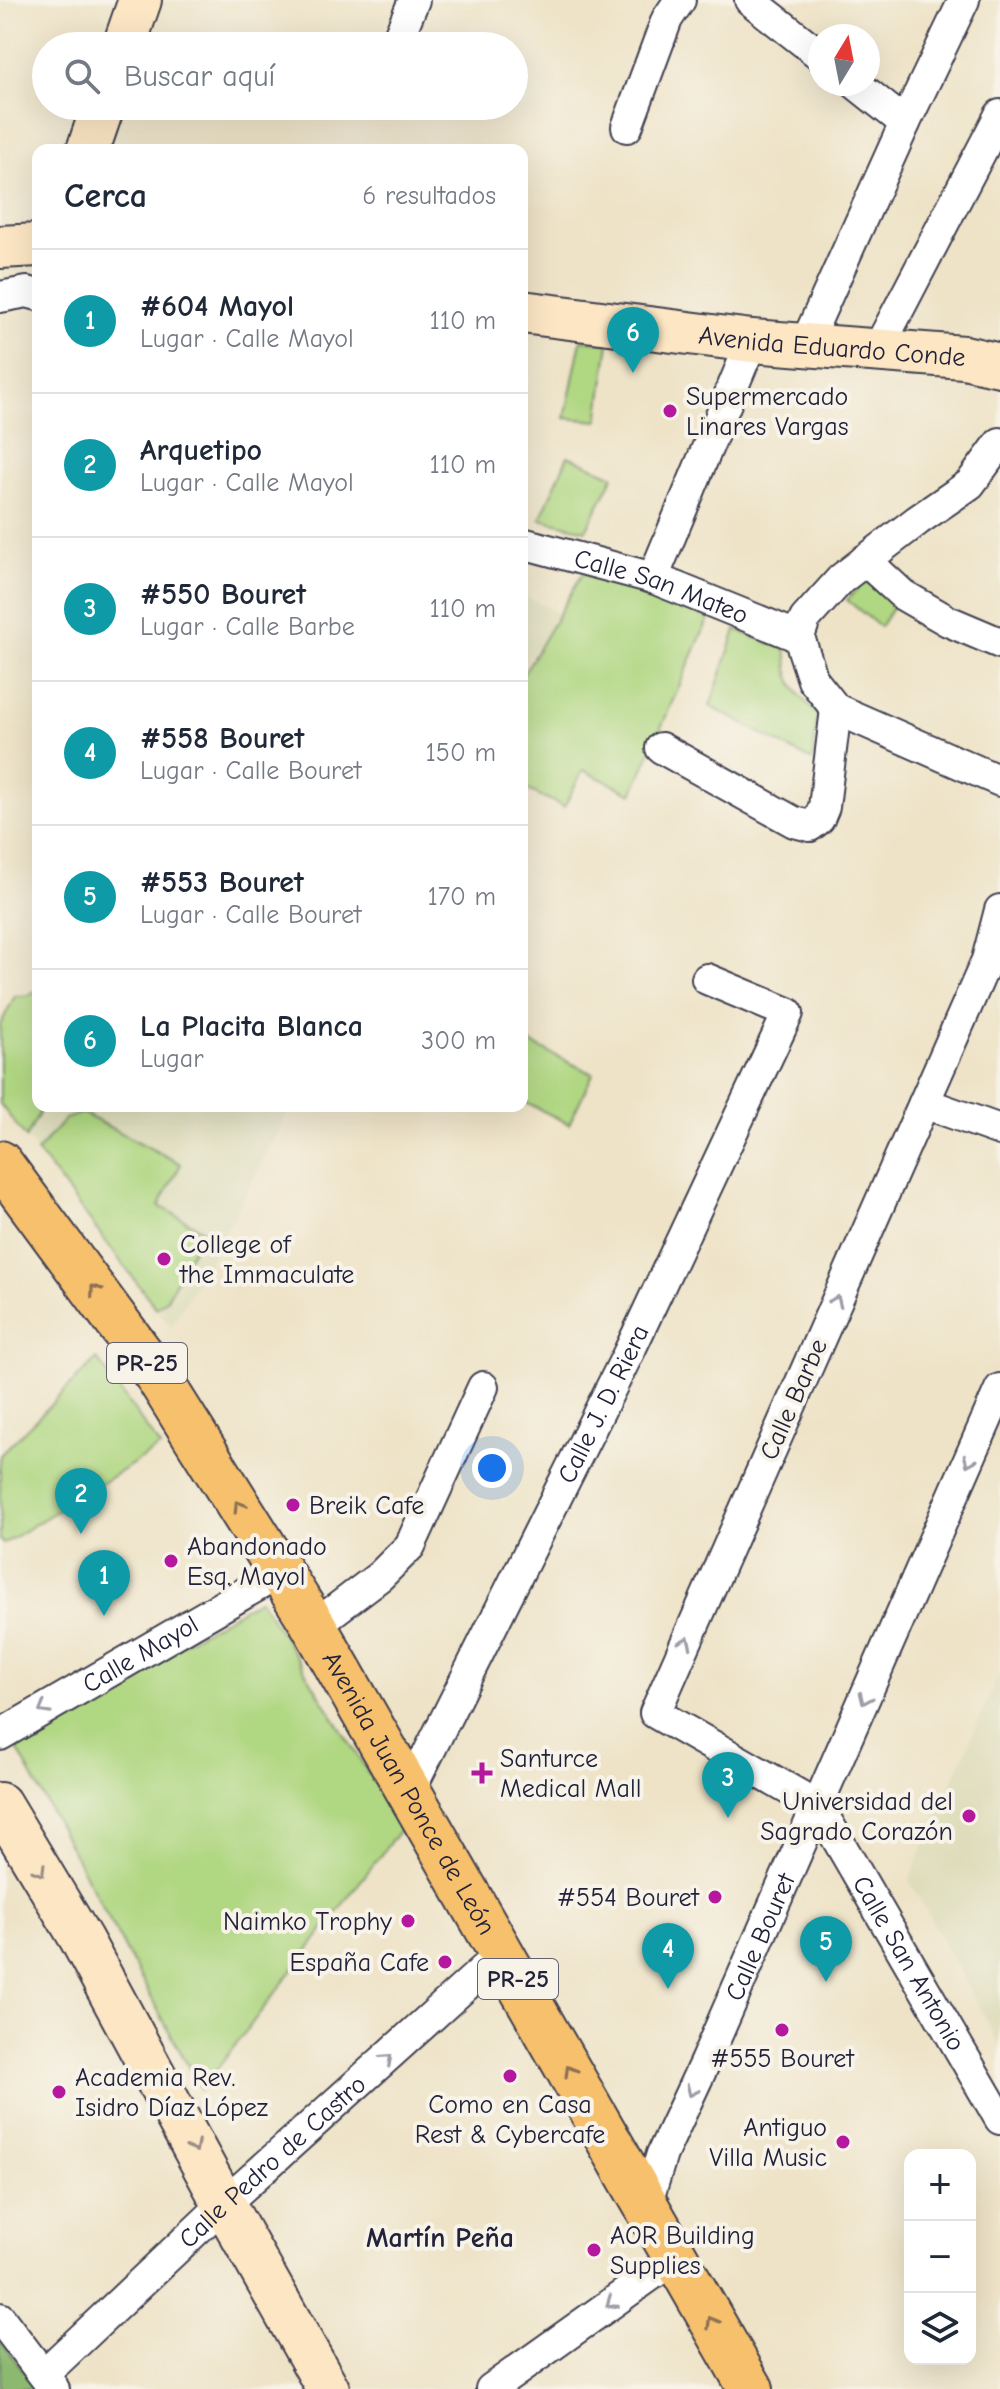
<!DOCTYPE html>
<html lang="es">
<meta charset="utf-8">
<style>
:root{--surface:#fff;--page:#f6f6f7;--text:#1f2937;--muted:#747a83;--line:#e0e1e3;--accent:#ea580c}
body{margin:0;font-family:"Comic Neue",sans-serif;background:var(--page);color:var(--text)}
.controls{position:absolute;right:24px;bottom:24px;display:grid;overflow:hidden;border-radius:16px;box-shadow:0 8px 32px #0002}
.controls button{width:72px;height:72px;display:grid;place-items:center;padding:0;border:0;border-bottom:2px solid var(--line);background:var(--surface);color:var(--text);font:40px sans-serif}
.compass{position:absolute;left:808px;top:24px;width:72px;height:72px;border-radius:50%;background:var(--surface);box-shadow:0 8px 32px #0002;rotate:10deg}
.you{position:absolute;left:492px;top:1468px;width:28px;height:28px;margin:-20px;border:6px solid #fff;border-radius:50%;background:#1a73e8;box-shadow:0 0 0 12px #1a73e833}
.badge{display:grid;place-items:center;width:52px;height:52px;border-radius:50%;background:var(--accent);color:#fff;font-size:26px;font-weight:700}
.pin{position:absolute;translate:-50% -66px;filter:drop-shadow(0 2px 4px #0008)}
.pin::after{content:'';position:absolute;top:42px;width:28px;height:24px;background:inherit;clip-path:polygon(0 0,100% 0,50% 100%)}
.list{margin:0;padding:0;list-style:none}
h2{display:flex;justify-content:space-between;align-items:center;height:104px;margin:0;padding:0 32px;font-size:34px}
h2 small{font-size:26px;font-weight:400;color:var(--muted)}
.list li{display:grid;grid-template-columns:52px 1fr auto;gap:24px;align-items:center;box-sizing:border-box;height:144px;padding:0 32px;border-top:2px solid var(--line)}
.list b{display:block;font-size:30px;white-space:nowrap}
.list p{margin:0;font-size:26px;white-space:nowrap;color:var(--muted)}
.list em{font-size:26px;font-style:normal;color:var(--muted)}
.icon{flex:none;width:44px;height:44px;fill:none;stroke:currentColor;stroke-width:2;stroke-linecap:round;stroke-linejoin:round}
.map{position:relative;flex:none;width:1000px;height:2389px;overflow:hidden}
.search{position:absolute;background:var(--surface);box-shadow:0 8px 32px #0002;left:32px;top:32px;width:496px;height:88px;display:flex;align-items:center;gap:20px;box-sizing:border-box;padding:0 28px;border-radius:44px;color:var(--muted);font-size:30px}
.panel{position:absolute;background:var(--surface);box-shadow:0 8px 32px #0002;left:32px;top:144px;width:496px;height:968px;border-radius:16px}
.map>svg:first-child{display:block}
.built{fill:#deddbb}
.green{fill:#b0d782;stroke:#697c5e;stroke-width:2}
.forest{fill:#8cb870;stroke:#576d56;stroke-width:2}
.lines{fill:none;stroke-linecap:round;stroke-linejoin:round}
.street-casing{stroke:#413f50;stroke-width:34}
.secondary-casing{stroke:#413f50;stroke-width:46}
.primary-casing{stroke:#413f50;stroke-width:48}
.street{stroke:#fff;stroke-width:30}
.secondary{stroke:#fce6c4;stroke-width:42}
.primary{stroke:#f7c06c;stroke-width:44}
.oneway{stroke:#8c7154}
.oneway2{stroke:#9c9ca7}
.oneway3{stroke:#9a8e86}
.poi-dot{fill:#b5179e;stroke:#f7f3e8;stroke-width:3}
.labels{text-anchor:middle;stroke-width:8;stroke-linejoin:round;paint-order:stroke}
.shield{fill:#f7f3e8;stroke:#62616f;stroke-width:2}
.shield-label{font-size:24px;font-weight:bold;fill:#22223b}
.street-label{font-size:26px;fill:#22223b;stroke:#f7f3e8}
.poi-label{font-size:26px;fill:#22223b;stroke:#f7f3e8;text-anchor:start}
.neighbourhood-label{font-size:28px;font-weight:bold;fill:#22223b;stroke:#f7f3e8}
</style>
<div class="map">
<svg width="1000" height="2389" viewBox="0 0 1000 2389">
<rect width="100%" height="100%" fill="#f7f3e8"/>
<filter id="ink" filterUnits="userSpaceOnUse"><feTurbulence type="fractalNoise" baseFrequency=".0125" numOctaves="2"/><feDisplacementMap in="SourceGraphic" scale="16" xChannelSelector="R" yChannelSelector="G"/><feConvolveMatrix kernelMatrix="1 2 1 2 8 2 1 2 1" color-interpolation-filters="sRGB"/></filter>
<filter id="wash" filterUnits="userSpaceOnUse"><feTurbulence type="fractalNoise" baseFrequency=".006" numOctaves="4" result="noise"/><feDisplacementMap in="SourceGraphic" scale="32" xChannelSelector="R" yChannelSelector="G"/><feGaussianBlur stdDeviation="1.8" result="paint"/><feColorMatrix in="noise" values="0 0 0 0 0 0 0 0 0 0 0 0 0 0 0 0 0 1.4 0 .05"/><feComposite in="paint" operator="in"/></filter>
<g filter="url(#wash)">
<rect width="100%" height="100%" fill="#eee3c7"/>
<path class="built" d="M522 594 559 614 522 668Z
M43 1106H291L241 1203 171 1327 27 1138Z
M1000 1672V2045L909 1880Z"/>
<path class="green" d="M581 340 609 343 598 421 565 418Z
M568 456 614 476 586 530 540 519Z
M583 573 629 584 709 618 632 794 583 770 564 807 522 787V676Z
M865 580 896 602 880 627 847 600Z
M736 630 785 649C788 656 787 662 788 669 792 689 804 701 818 715L812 761 710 706Z
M38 990V1106H43L26 1138 0 1104V1025L15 996H26Z
M522 1039 593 1074 569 1124 522 1101Z
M82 1113 181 1164 159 1206 203 1230 166 1300 156 1308 37 1151 65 1119Z
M97 1359 160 1447 3 1544 0 1540V1455Z
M260 1599 402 1827 201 2090 13 1741Z"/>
<path class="forest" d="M0 2340 38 2389H0Z"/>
</g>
<g filter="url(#ink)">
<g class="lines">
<defs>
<g id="street">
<path d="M750 0 820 55"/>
<path d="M395 46 414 0"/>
<path d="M856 84 905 123"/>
<path d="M627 127 667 19 680 0"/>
<path d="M0 297 27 292 38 295"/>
<path d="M805 345 905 123 964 0"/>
<path d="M877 351 1000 115"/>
<path id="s1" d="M522 543 653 578 799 637"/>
<path d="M865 560 903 595 948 621 1000 643"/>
<path d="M653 578 752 341"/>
<path d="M799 637 805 619 841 579 918 520 970 484 1000 443"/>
<path d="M799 637 813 680 836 709 1000 781"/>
<path d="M661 748 794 822 810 826 819 819 824 807 836 709"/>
<path id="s2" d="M1000 910 987 960 655 1713 818 1806 1000 2119"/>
<path d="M924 1103 1000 1130"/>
<path d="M314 1626 380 1576 410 1546 483 1387"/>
<path id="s3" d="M0 1735 281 1572"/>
<path id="s4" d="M409 1792 629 1352 788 1013 707 979"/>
<path id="s5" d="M648 2213 646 2206 662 2154 705 2062 1000 1389"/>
<path d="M0 2318 54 2389"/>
<path id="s6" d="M44 2374 224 2204 502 1953"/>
<path d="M491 2389 675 2258"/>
</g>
<g id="secondary">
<path d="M124 46 140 0"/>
<path d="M88 150 103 106"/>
<path d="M0 247 38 245"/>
<path id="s7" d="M522 312 752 341 964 357 1000 365"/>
<path d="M0 1804 81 1939 224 2204 328 2389"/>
</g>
<g id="primary">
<path id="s8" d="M0 1163 158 1377 314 1626 751 2389"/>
</g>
</defs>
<use href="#street" class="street-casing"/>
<use href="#secondary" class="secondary-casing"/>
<use href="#primary" class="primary-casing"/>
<use href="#street" class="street"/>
<use href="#secondary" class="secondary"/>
<use href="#primary" class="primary"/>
</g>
<defs><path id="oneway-chevron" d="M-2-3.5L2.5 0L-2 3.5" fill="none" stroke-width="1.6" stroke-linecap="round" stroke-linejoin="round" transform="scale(2)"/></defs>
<g class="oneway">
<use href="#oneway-chevron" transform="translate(95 1290) rotate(-126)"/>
<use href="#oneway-chevron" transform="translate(239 1506) rotate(-122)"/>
<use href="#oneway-chevron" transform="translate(570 2071) rotate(-120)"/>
<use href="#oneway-chevron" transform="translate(712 2322) rotate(-120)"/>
</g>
<g class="oneway2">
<use href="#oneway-chevron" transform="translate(836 1301) rotate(-66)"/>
<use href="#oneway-chevron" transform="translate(969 1461) rotate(114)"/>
<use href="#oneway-chevron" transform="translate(686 1642) rotate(-66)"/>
<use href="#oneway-chevron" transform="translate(865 1699) rotate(114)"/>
<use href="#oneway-chevron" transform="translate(44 1709) rotate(150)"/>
<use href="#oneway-chevron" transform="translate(387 2059) rotate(-42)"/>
<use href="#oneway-chevron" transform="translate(692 2091) rotate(115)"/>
<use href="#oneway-chevron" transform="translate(611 2303) rotate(145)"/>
</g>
<g class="oneway3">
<use href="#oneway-chevron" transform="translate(40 1871) rotate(59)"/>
<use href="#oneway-chevron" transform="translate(194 2147) rotate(62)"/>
</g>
</g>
<g class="poi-dot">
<circle cx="670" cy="411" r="8"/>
<circle cx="164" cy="1259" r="8"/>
<circle cx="293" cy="1505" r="8"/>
<circle cx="171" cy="1561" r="8"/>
<path d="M478 1761h8v8h8v8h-8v8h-8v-8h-8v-8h8z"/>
<circle cx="969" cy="1816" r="8"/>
<circle cx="715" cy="1897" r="8"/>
<circle cx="408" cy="1921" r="8"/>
<circle cx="445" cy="1962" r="8"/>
<circle cx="782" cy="2030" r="8"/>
<circle cx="510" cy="2076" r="8"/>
<circle cx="59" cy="2092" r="8"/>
<circle cx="843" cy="2142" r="8"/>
<circle cx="594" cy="2250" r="8"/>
</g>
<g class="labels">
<g class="shield">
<rect x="107" y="1343" width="80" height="40" rx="6"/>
<rect x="478" y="1959" width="80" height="40" rx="6"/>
</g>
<g class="shield-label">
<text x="147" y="1371">PR-25</text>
<text x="518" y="1987">PR-25</text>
</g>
<g class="street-label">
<text dy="9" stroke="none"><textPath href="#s7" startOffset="312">Avenida Eduardo Conde</textPath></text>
<text dy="9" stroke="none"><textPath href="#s1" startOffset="146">Calle San Mateo</textPath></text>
<text transform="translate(793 1399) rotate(-66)" y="9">Calle Barbe</text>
<text dy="9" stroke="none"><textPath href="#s4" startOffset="434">Calle J. D. Riera</textPath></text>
<text dy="9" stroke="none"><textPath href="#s3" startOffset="162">Calle Mayol</textPath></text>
<text dy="9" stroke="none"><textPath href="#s8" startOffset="752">Avenida Juan Ponce de León</textPath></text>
<text dy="9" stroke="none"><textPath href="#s5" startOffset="300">Calle Bouret</textPath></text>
<text dy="9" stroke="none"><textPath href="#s2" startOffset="1244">Calle San Antonio</textPath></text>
<text dy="9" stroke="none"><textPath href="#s6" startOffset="312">Calle Pedro de Castro</textPath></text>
</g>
<g class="poi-label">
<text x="686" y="405">Supermercado<tspan x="686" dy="30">Linares Vargas</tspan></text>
<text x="180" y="1253">College of<tspan x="180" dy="30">the Immaculate</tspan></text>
<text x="309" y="1514">Breik Cafe</text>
<text x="187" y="1555">Abandonado<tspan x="187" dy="30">Esq. Mayol</tspan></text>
<text x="500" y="1767">Santurce<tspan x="500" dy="30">Medical Mall</tspan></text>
<text x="953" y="1810" text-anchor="end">Universidad del<tspan x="953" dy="30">Sagrado Corazón</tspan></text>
<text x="699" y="1906" text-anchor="end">#554 Bouret</text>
<text x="392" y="1930" text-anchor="end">Naimko Trophy</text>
<text x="429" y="1971" text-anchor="end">España Cafe</text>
<text x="782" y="2067" text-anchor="middle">#555 Bouret</text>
<text x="75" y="2086">Academia Rev.<tspan x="75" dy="30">Isidro Díaz López</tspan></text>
<text x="510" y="2113" text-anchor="middle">Como en Casa<tspan x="510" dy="30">Rest &amp; Cybercafe</tspan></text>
<text x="827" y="2136" text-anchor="end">Antiguo<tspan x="827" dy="30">Villa Music</tspan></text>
<text x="610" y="2244">AOR Building<tspan x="610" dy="30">Supplies</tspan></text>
</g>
<g class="neighbourhood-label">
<text x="440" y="2247">Martín Peña</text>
</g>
</g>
</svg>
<div class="controls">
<button>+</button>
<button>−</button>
<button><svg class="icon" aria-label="layers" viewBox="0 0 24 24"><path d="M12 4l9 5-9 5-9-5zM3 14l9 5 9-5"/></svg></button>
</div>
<svg class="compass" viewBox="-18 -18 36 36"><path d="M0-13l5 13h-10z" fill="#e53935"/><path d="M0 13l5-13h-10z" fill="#747a83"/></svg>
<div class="you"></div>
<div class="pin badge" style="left:104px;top:1616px;background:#0f9aa8">1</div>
<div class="pin badge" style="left:81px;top:1534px;background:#0f9aa8">2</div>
<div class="pin badge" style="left:728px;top:1818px;background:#0f9aa8">3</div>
<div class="pin badge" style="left:668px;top:1989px;background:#0f9aa8">4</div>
<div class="pin badge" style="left:826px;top:1982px;background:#0f9aa8">5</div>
<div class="pin badge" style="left:633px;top:373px;background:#0f9aa8">6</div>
<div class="search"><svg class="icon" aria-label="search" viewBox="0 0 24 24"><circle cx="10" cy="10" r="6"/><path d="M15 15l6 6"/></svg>Buscar aquí</div>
<section class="panel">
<h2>Cerca<small>6 resultados</small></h2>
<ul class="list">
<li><span class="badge" style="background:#0f9aa8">1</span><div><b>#604 Mayol</b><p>Lugar · Calle Mayol</p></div><em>110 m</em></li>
<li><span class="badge" style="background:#0f9aa8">2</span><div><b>Arquetipo</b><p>Lugar · Calle Mayol</p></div><em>110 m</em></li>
<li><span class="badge" style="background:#0f9aa8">3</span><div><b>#550 Bouret</b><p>Lugar · Calle Barbe</p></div><em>110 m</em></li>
<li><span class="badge" style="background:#0f9aa8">4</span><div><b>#558 Bouret</b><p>Lugar · Calle Bouret</p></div><em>150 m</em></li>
<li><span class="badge" style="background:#0f9aa8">5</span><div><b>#553 Bouret</b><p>Lugar · Calle Bouret</p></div><em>170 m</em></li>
<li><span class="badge" style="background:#0f9aa8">6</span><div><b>La Placita Blanca</b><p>Lugar</p></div><em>300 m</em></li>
</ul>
</section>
</div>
